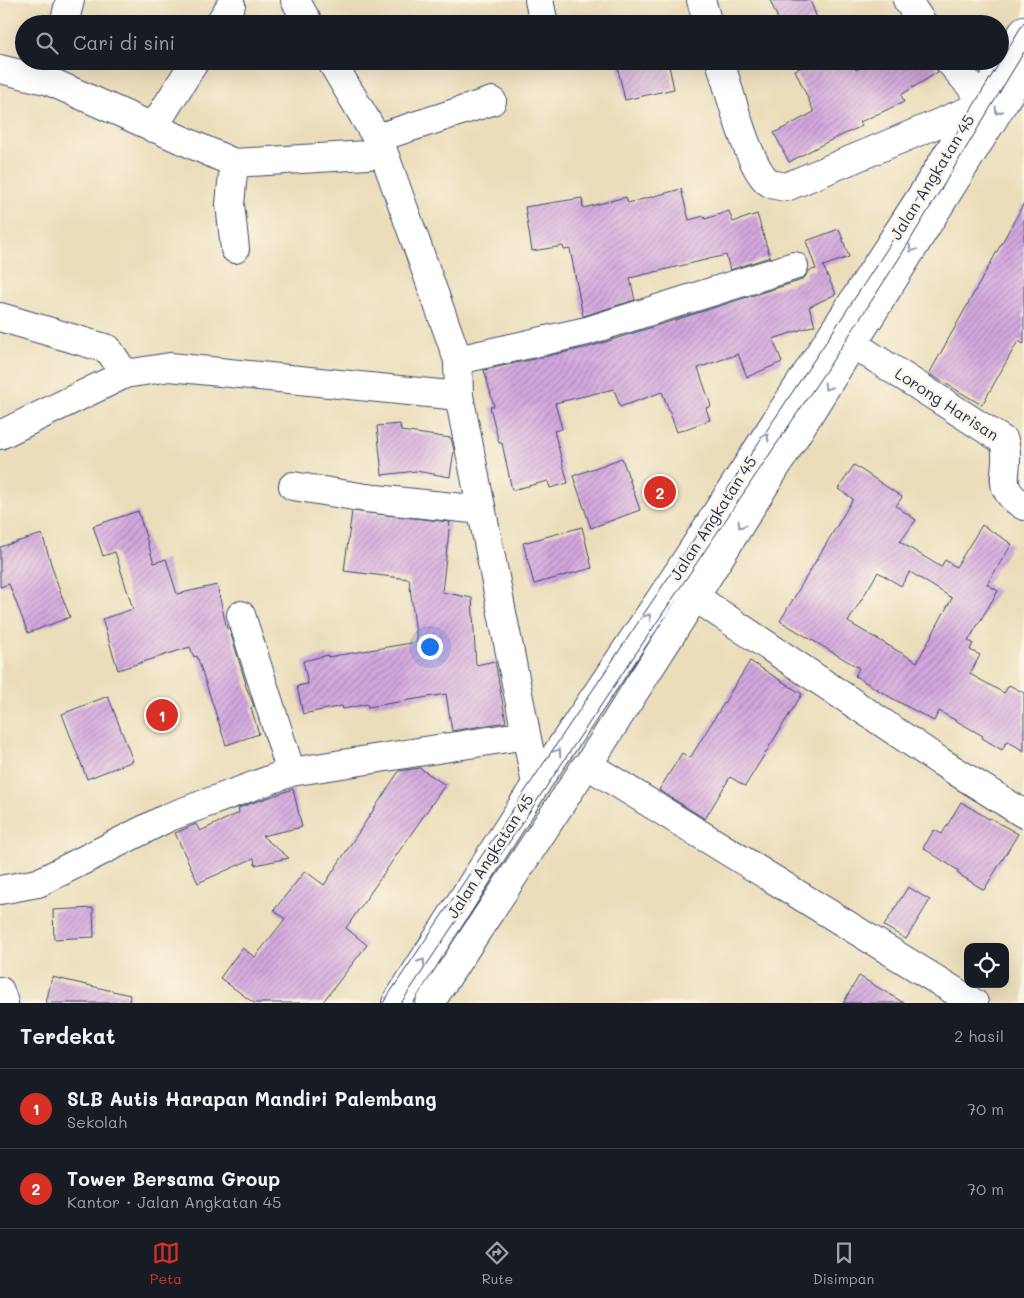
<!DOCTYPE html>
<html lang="id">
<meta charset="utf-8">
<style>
:root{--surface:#171b24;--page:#242831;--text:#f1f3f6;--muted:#9ea1a6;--line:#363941;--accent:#d93025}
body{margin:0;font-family:Mali,sans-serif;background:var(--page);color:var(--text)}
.controls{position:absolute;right:15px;bottom:15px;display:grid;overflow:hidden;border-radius:10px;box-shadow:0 5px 20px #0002}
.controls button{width:45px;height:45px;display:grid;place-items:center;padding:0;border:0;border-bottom:1px solid var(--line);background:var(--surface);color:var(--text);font:25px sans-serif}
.you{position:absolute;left:429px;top:646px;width:18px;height:18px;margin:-12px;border:4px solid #fff;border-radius:50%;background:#1a73e8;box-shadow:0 0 0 8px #1a73e833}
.badge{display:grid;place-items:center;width:32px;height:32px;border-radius:50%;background:var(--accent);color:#fff;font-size:16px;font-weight:700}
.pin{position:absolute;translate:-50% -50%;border:2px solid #fff;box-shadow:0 1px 5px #0006}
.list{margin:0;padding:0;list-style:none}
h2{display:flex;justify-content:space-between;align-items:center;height:65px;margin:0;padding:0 20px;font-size:21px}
h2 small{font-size:16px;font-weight:400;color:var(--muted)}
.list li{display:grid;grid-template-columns:32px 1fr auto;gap:15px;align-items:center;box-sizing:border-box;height:80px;padding:0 20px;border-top:1px solid var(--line)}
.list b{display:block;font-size:19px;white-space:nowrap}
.list p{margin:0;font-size:16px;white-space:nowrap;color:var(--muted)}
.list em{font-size:16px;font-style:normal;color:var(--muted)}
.icon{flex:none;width:28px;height:28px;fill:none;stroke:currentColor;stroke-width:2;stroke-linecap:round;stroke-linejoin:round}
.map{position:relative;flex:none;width:1024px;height:1003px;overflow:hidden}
.search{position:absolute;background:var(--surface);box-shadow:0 5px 20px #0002;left:15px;right:15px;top:15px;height:55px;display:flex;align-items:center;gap:12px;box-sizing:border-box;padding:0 18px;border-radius:28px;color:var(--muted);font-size:19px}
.sheet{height:225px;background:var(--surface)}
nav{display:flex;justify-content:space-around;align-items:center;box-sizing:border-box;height:70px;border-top:1px solid var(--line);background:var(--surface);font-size:14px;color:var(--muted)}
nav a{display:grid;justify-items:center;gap:2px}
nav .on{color:var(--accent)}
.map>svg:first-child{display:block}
.building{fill:url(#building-hatch);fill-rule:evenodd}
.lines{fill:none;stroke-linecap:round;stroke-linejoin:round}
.minor-casing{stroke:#3a496c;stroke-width:30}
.major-casing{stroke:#3a496c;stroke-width:30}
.minor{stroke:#fff;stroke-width:28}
.major{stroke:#fff;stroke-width:28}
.tram{stroke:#1b2f5e;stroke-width:1}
.oneway{stroke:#8d97ae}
.labels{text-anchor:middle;stroke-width:5;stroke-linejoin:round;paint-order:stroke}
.street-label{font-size:16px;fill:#1b2f5e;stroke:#fcf5e5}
</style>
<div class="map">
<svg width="1024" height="1003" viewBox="0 0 1024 1003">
<defs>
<pattern id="building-hatch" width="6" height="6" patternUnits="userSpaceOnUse" patternTransform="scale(1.25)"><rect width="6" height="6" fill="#d3a7de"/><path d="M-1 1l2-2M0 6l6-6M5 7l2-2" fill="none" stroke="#aa88b7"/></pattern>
</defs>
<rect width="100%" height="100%" fill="#fcf5e5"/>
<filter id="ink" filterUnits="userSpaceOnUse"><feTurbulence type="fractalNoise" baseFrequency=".02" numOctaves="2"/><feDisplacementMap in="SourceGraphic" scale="10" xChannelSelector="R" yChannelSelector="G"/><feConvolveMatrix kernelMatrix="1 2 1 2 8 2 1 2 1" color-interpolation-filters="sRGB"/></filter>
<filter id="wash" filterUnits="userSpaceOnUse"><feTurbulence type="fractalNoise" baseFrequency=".0096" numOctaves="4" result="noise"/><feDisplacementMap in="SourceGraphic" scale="20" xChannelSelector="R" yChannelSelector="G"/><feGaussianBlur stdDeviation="1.12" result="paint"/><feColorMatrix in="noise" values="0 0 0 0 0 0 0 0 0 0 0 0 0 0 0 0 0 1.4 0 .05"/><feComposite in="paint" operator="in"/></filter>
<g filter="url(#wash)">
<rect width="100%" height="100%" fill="#ebddba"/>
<g id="blocks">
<path class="building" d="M770 0H810L817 18 802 24H780Z
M616 61H668L674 89 625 100Z
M815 61H852L856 70 875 61H934L938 72 901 95 904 102 860 122 862 126 825 143 789 162 774 133 814 112 795 70Z
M681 189 689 220 704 216 705 219 729 211 733 222 757 214 770 257 730 270 726 255 630 278 635 300 583 316 570 249 564 250 563 246 532 251 525 207 582 198 583 208 626 197 628 203Z
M1024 203V344L1018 341 982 405 929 374Z
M839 229 849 257 823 266 836 294 809 307 815 325 773 339 782 362 747 377 738 354 698 368 711 406 706 408 710 420 677 432 662 392 620 407 614 389 555 403 562 429 554 431 568 483 550 488 548 481 512 490 502 443H499L490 407 494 406 484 370 589 347 799 281 805 277 808 271 816 269 806 241Z
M400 424 401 431 451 438 454 450 450 477 416 471 382 475 377 426Z
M622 458 640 510 591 528 573 476Z
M854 465 902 497 896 506 916 520 900 542 941 567 945 560 956 567 982 525 1012 544 987 584 998 591 968 641 973 643 970 650 980 655 970 674 1004 693 1009 685 1024 693V751L1007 741 1002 750 982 738 983 736 939 711 934 721 895 700 855 676 859 668 780 621 853 499 838 489ZM878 572 901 586 910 572 952 598 917 662 848 622Z
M138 511 154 563 166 559 177 594 217 585 227 629 229 628 230 631 246 684H245L254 706 251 708 259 734 226 745 197 656 194 657 190 647 118 670 102 619 133 609 115 552 103 556 93 526Z
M352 511 450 522 442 592 472 598 476 665 495 661 506 722 452 731 446 694 368 707 367 704 343 709 342 706 303 714 297 686 308 684 303 661 328 655V657L417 642 409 579 344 571Z
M582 527 592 568 534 584 523 543Z
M42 534 58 586 70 617 28 633 9 584 0 587V547Z
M750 661 802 694 745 786 730 777 705 819 659 790 682 753 690 758Z
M108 696 133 761 87 779 62 714Z
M420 768 445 785 346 928 367 945 322 1003H254L220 978 242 948 255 957 285 919 274 910 305 871 324 885 399 771Z
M293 789 302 827 262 836 289 858 255 865 254 858 198 883 175 833 196 824 200 831 239 813 238 808Z
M961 802 989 819 990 818 1018 834 984 890 957 873 959 871 923 848 934 830 942 834Z
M908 887 930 900 906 939 884 926Z
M93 908 94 937 54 939 53 910Z
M859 976 904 1003H843Z
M52 977 130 995 129 1003H46Z"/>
</g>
</g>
<g filter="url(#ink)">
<use href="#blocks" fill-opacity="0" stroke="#3a496c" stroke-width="1"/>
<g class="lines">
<defs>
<path id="minor" d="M295 0 309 24
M539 0 544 24
M701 0 708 24
M907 0 923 24
M64 24 70 0
M219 24 231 5
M331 61 381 145 458 360 459 396 536 784
M720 61C729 89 747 163 767 181 772 185 779 186 786 187L975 108
M949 61 981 98
M0 69 49 81 234 163 384 154
M153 128 195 61
M377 138 492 101
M234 163 230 204 235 249
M0 317 108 349 125 374
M853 344 1004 441C1013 472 990 485 1024 506
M458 360 587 331 794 266
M0 435 125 374 170 367 459 396
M293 486 366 498 482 510
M695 597 941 762 1024 814
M241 615 291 772
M588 765 974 1003
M0 890 38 883 169 817 291 772 526 735
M0 991 4 1003"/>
<path id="major" d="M396 1003 536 784 675 577 927 187 1024 30
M430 1003 585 767 588 765 695 597 1024 70"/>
</defs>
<use href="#minor" class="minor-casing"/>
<use href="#major" class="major-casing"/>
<use href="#minor" class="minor"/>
<use href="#major" class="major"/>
<path class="tram" d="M383 1003 822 348 887 249 1024 22
M401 1003 835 357 900 257 1024 52"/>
</g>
<defs><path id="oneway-chevron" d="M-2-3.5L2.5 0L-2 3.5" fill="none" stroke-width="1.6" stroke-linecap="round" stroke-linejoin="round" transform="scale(1.25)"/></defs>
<g class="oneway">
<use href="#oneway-chevron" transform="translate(998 111) rotate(122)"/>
<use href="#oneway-chevron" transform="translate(912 249) rotate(122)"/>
<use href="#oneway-chevron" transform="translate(827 387) rotate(122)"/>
<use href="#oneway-chevron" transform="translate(766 437) rotate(-57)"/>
<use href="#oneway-chevron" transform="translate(741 525) rotate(122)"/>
<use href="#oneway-chevron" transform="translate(648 617) rotate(-56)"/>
<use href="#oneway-chevron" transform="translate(558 752) rotate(-56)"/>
<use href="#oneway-chevron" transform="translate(422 962) rotate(-57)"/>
</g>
</g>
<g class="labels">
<g class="street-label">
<text transform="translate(932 177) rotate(-58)" y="6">Jalan Angkatan 45</text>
<text transform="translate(947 404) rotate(33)" y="6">Lorong Harisan</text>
<text transform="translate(713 518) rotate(-57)" y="6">Jalan Angkatan 45</text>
<text transform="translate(490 856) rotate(-57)" y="6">Jalan Angkatan 45</text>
</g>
</g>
</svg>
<div class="controls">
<button><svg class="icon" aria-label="locate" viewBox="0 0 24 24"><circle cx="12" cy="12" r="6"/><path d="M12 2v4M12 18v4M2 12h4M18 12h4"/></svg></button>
</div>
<div class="you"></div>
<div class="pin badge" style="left:162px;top:715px">1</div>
<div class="pin badge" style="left:660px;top:492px">2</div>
<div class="search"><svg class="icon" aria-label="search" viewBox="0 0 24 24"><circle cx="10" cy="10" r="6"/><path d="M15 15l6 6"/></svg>Cari di sini</div>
</div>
<section class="sheet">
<h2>Terdekat<small>2 hasil</small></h2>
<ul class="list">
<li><span class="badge">1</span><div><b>SLB Autis Harapan Mandiri Palembang</b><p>Sekolah</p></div><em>70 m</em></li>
<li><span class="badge">2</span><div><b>Tower Bersama Group</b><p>Kantor · Jalan Angkatan 45</p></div><em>70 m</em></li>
</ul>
</section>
<nav>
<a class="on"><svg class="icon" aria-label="map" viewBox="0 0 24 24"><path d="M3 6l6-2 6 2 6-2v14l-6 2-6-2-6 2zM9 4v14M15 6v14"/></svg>Peta</a>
<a><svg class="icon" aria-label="directions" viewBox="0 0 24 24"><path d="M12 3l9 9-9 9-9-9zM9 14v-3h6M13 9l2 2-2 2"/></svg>Rute</a>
<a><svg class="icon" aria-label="saved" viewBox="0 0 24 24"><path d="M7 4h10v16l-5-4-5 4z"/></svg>Disimpan</a>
</nav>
